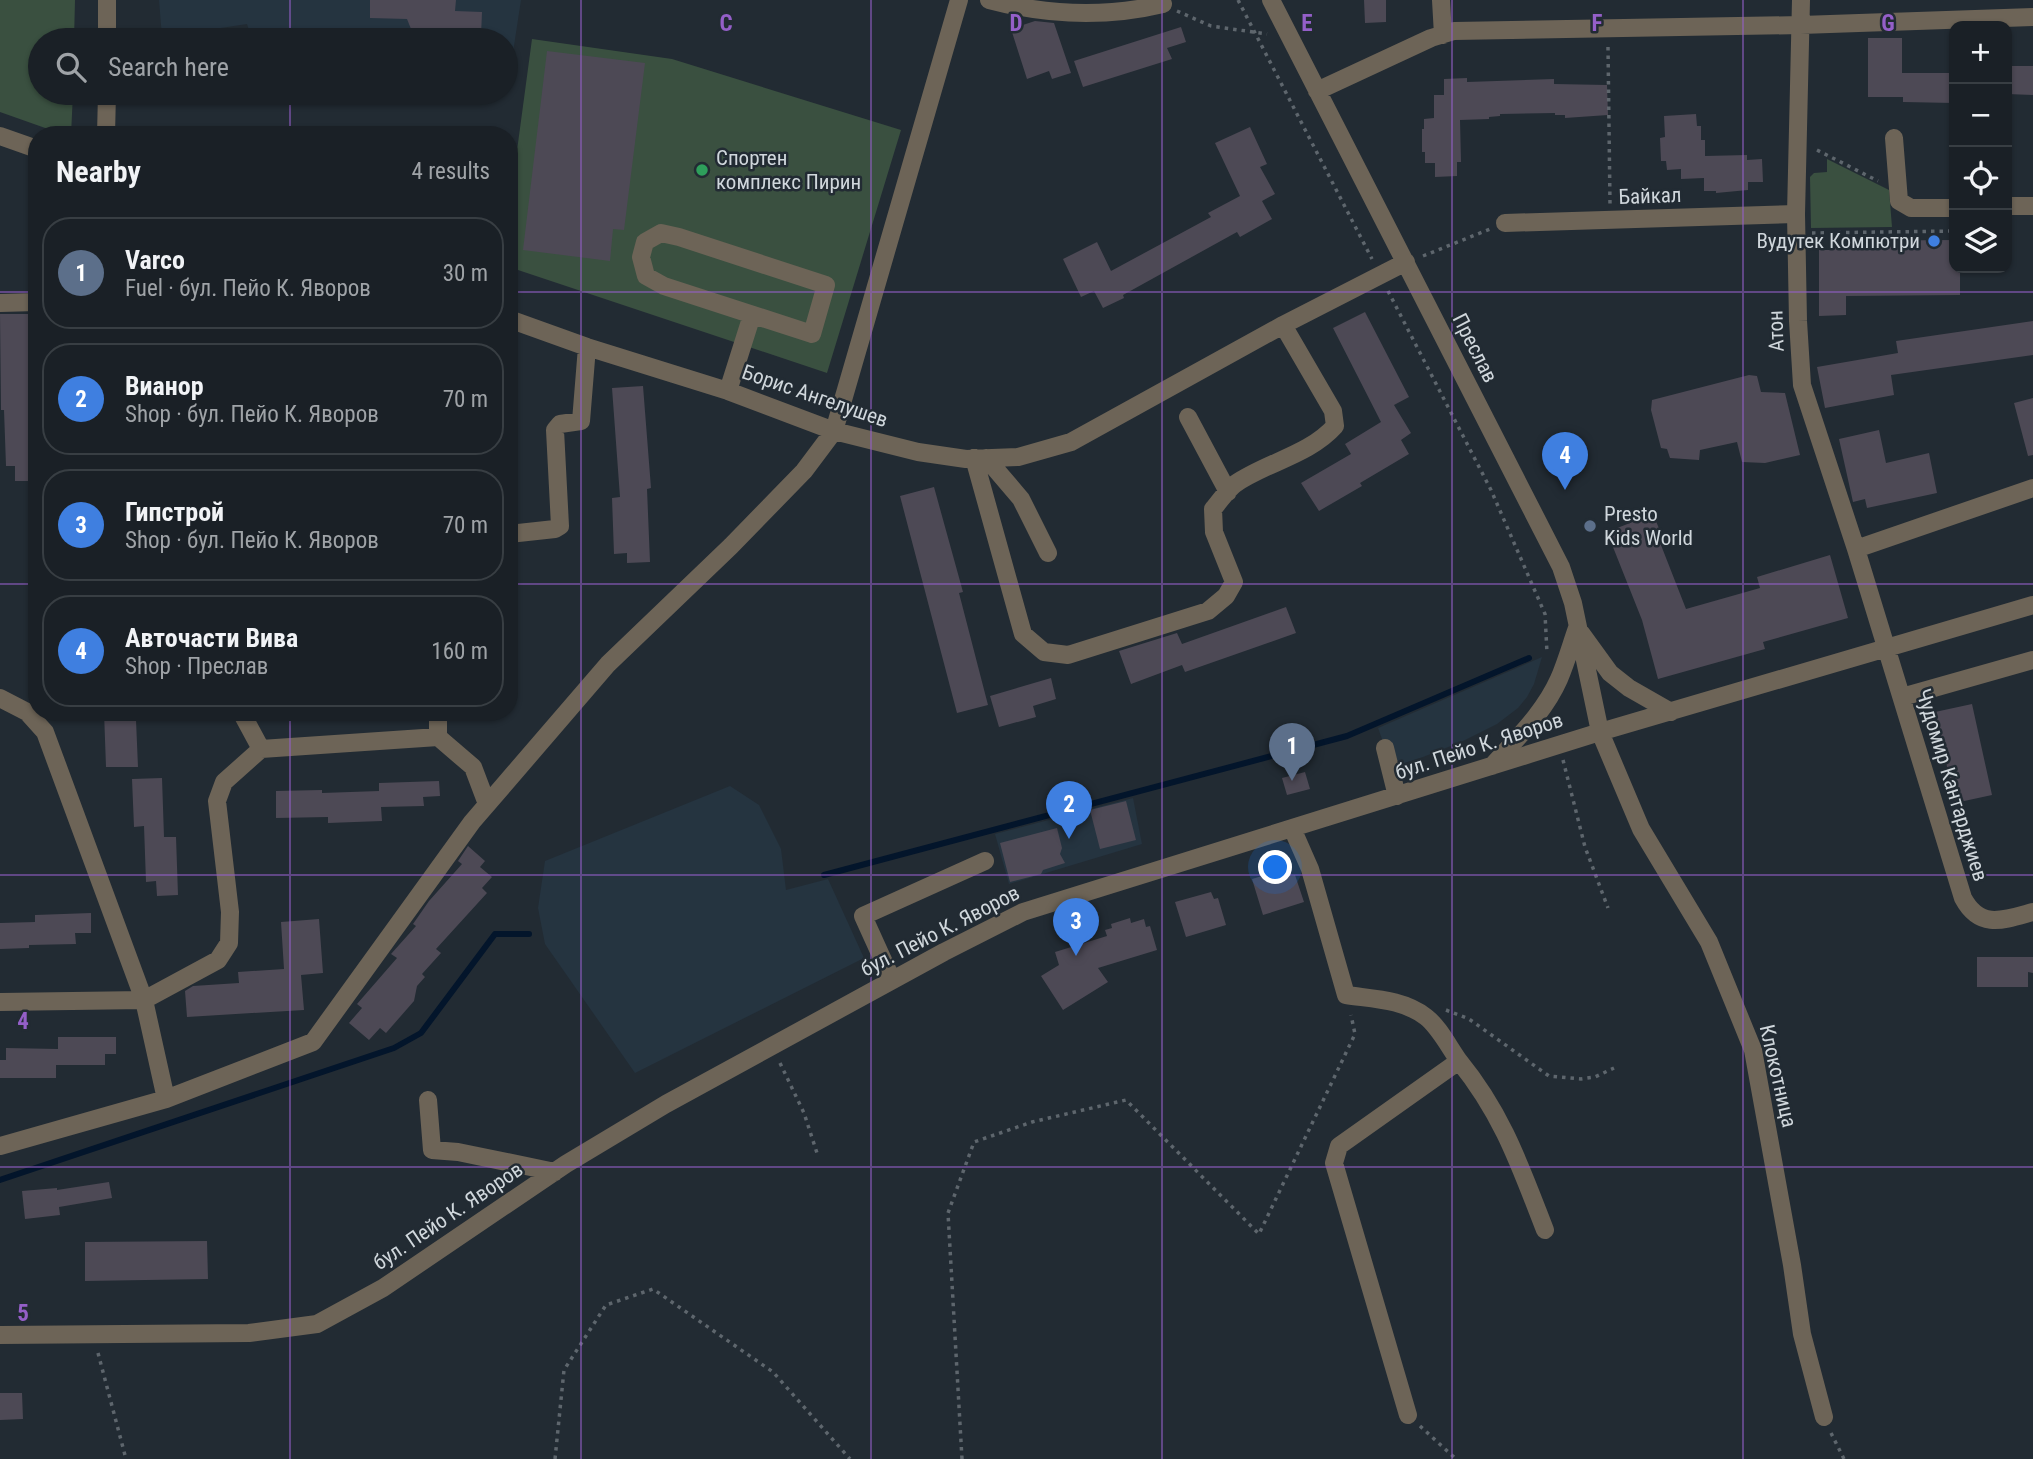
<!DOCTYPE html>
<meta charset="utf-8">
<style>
:root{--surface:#1a2026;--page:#23282e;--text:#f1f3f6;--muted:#9fa3a7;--line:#383e43;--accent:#7ebdf9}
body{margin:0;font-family:"Roboto Condensed",sans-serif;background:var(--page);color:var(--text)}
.controls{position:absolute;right:21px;top:21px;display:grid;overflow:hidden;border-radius:14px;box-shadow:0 2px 5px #0004}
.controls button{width:63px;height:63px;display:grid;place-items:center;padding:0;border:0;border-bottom:2px solid var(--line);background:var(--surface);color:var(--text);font:35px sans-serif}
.you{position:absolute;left:1276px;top:868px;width:24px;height:24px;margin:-18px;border:5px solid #fff;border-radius:50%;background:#1a73e8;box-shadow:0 0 0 10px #1a73e833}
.badge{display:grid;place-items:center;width:46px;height:46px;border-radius:50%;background:var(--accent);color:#fff;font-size:23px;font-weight:700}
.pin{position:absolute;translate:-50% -58px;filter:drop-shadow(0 2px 4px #0008)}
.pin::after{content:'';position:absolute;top:37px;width:24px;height:21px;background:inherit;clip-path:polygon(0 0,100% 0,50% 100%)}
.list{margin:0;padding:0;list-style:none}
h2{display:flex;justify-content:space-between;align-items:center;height:91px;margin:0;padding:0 28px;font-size:30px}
h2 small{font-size:23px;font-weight:400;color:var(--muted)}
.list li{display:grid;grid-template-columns:46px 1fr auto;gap:21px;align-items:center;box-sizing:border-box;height:112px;margin:0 14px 14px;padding:0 14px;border:2px solid var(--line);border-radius:28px}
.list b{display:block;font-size:26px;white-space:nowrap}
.list p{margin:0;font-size:23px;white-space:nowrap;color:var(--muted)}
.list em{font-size:23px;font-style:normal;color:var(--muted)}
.icon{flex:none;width:38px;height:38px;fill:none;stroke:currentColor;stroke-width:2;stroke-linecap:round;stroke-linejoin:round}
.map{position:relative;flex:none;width:2033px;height:1459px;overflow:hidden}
.search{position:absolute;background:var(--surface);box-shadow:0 2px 5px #0004;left:28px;top:28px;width:490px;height:77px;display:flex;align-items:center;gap:18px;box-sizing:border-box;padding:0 24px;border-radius:38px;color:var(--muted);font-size:26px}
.panel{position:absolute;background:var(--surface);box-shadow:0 2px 5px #0004;left:28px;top:126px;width:490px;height:595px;border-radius:28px}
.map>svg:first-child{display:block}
.built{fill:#253440}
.green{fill:#3a5040}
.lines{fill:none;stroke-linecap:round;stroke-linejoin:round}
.stream{stroke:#03152b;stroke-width:6}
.building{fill:#4d4955}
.path{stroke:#5e666d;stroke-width:3.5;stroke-dasharray:3.5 5;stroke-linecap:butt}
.minor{stroke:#6d6457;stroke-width:18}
.grid{fill:none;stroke:#945fc8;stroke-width:2;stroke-opacity:0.55}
.leisure-dot{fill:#2e9e5b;stroke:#222b33;stroke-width:2.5}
.shop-dot{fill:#3f7fe0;stroke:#222b33;stroke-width:2.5}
.service-dot{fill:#5c6f8a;stroke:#222b33;stroke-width:2.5}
.labels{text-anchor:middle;stroke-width:5;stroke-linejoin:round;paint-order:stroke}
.poi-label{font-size:21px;fill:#d0d7dc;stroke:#222b33;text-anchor:start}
.street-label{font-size:21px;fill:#d0d7dc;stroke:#222b33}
.grid-label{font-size:23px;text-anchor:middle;font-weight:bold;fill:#945fc8;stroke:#222b33;stroke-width:5;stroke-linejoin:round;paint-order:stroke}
</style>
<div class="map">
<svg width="2033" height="1459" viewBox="0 0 2033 1459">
<rect width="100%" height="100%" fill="#222b33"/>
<path class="built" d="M159 0H521L508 85H506V40H252L247 24 162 37Z
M1542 657 1534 684 1527 697 1518 708 1497 724 1461 742 1423 757 1398 765 1390 761 1378 728Z
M730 786 759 805 781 849 786 890 828 879 864 958 635 1073 545 944 538 908 545 861Z
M1133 798 1142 844 1009 884 995 834Z"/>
<path class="green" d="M0 0H75L74 40H40V93H73L71 135H65L0 112Z
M532 39 672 59 901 130 827 373 509 267V210Z
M1827 159 1889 190 1892 227 1811 228 1810 177 1814 173 1827 172Z"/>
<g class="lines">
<path class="stream" d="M824 875 1347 736 1529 658
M0 1180 394 1048 421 1033 495 934H529"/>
</g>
<path class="building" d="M370 0H456L455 11 482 12 481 36 413 34 407 19 370 18Z
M1364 0H1386V22L1365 23Z
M1035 21 1054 23 1071 73 1052 79 1049 71 1027 79 1011 29Z
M1181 27 1186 42 1167 48 1172 59 1083 87 1074 61Z
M1868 38H1902V73H1954V103L1903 102V97H1868Z
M547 51 645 63 624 230 613 229 610 261 523 250Z
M2007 66H2033V95L2007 94Z
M1467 78V82L1554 79V84L1607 85 1608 115 1565 118V115H1555V113L1500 114V116L1489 117V119L1460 120 1461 162H1457V176L1435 177V163H1425V152H1422V129H1424V119L1434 118V95H1444V79Z
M1696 114 1697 126H1701V140H1705V156L1747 155V160L1762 159 1763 182H1748V190L1716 193V191H1704V178L1681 179V169L1667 170 1666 161H1661L1660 138 1665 137 1664 116Z
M1250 127 1267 164 1260 167 1275 194 1262 201 1272 219 1240 237 1237 232 1123 295 1124 298 1103 308 1094 291 1081 297 1063 259 1097 242 1111 271 1211 217 1208 213 1240 196 1215 143Z
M1954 240V268H1960V295L1846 296V315L1819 316V250H1834V241Z
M1365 312 1409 397 1394 405 1411 433 1401 440 1409 454 1360 483 1362 486 1319 511 1301 483 1351 454 1345 444 1381 422 1333 328Z
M0 314H29L37 481H15V466H6L4 410H1Z
M2033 321V355L1891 375 1894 395 1825 408 1817 367 1898 353 1896 341Z
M1749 375 1757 376 1761 392 1785 393 1800 455 1765 463 1742 462 1737 442 1700 450 1699 460 1670 458 1667 449 1661 448 1651 410 1652 400Z
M643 386 651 488 647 489 650 562 627 563V553L614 554 612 498 620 497 612 388Z
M2033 398V455L2028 456 2014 403Z
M1879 430 1886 463 1929 453 1937 493 1867 508 1865 499 1853 502 1839 439Z
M934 487 963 592 959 593 988 705 957 713 900 496Z
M1653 514 1663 538 1659 540 1686 609 1760 588 1757 577 1830 555 1848 618 1763 642 1765 649 1658 679 1642 620 1607 532Z
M1286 607 1296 633 1185 672 1182 665 1131 684 1119 651 1177 633 1182 644Z
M1051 678 1056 699 1033 706 1036 717 999 727 990 696Z
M1972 704 1992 795 1955 803 1935 712Z
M104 712H128L129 720H136L138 767H106Z
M1305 772 1310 789 1287 795 1282 778Z
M162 778 164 837H176L178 895 157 896 156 881 146 882 144 826 134 827 132 779Z
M439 781 440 796 423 797 424 806 381 807 382 821 328 823V817L276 818V791L322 790V793L379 791V783Z
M1126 801 1136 840 1100 849 1090 810Z
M1057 828 1062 848 1060 854 1065 863 1043 870 1041 874 1010 882 1000 843Z
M468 846 485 861 480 867 492 877 482 888 487 893 436 949 441 953 422 974 425 977 417 986 414 1001 386 1033 380 1028 369 1040 349 1023 362 1008 357 1004 397 958 391 954 416 926 413 924 429 901 462 864 458 861Z
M1289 868 1291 876 1295 875 1304 902 1263 915 1252 879Z
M1211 892 1214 899 1218 898 1226 925 1186 937 1175 902Z
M91 913V933H75L76 944 29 945V948L0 949V923L35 922V915Z
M1130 918 1131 923 1144 919 1146 927 1150 926 1157 950 1098 968 1108 982 1063 1010 1041 976 1059 965 1055 952 1107 936 1105 930 1112 928 1111 924Z
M319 919 323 973 301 975 304 1010 187 1017 185 991 193 986 239 983 238 972 284 969 281 922Z
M1977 957H2033V973L2028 972V987H1977Z
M58 1037H116V1054H105V1065H56V1078H0V1060H6V1048L58 1049Z
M109 1182 112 1198 59 1207 60 1215 25 1219 22 1191 57 1188V1190Z
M207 1241 208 1279 85 1281V1242Z
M0 1393H22L23 1419 0 1420Z"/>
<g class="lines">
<path class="path" d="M1238 0 1372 259
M1177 11 1211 26 1267 34
M1608 47 1610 204
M1817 150 1878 181
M1812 233 1954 231
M1423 256 1490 229
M1388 291 1491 490 1545 614 1547 653
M1563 760 1585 847 1608 908
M1446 1010 1469 1019 1549 1076 1581 1079 1595 1077 1614 1068
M780 1063 804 1113 817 1153
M98 1353 126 1459
M1420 1426 1456 1459
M1831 1433 1844 1459
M555 1459 564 1370 606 1305 653 1289 773 1372 850 1459
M962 1459 948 1213 974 1142 1032 1122 1126 1100 1259 1234 1355 1034 1351 1015"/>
<path class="minor" d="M107 0V40
M989 0C1046 15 1105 18 1163 4
M1271 0 1561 567 1573 603 1600 732 1641 829 1709 942 1753 1050 1792 1265 1802 1334 1824 1417
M1441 0 1443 35
M1801 0 1796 214 1798 321 1802 385 1856 549 1963 898C1980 930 2004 920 2033 912
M1317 91 1431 38 1454 31 1801 25 2033 17
M106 135 107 93
M0 136 37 149
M1894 138 1899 201 1911 208H1954
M2007 206H2033
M1505 223 1796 214
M661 233 679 237 826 285 812 334 664 286 646 276 641 257 645 242Z
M0 303 37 302
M509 319 587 347 728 391 834 431 918 452 966 459 1018 457 1071 442 1283 325 1406 262
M728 391 752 315
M1188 417 1228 492
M974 458 1023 634 1044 652 1068 655 1208 611 1226 596 1234 582 1214 532 1213 509C1220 501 1227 490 1235 484 1267 462 1309 455 1335 426L1333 411 1283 325
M986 458 1021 499 1048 553
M509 534 555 529 560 526 555 430 560 424 581 421 587 347
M1856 549 2033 488
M1581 633 1610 673 1629 688 1671 712
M1902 697 2033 660
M0 698 27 712 45 732 144 1000 166 1099
M241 712 261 749
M438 737 473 767 487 804
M1385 748 1397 796
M1492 766C1516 739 1544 713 1559 679 1566 663 1571 645 1577 628
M1292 828 1310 869 1346 995C1373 999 1403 999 1426 1017 1439 1027 1449 1047 1459 1061L1339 1146 1334 1163 1408 1415
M892 980 863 916 985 861
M0 1002 144 1000 218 960 229 943 230 912 217 801 224 782 261 749 438 737V712
M1459 1061C1503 1115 1520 1166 1545 1230
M428 1100 432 1150 458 1152 555 1172
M0 1146 166 1099 313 1042 472 822 608 664 731 546 804 471 834 431 959 0
M0 1335 249 1333 317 1324 383 1288 566 1164 666 1104 944 952 1023 912 1600 732 2033 605"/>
</g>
<path class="grid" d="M290 0V40M581 0V1459M871 0V1459M1162 0V1459M1452 0V1459M1743 0V1459M290 93V135M0 292H37M509 292H2033M0 584H37M509 584H2033M290 712V1459M0 875H2033M0 1167H2033"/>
<circle class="leisure-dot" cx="702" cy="170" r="7"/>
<circle class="shop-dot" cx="1934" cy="241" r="7"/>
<circle class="service-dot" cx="1590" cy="526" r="7"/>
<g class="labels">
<g class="poi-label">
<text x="716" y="165">Спортен<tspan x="716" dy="24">комплекс Пирин</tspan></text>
<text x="1920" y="248" text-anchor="end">Вудутек Компютри</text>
<text x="1604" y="521">Presto<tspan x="1604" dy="24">Kids World</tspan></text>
</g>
<g class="street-label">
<text transform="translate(1650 196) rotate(-2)" y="7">Байкал</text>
<text transform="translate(1776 331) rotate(-92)" y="7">Атон</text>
<text transform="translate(1475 348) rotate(63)" y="7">Преслав</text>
<text transform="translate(815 396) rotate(19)" y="7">Борис Ангелушев</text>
<text transform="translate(1479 746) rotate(-18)" y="7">бул. Пейо К. Яворов</text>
<text transform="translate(1952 785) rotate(73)" y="7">Чудомир Кантарджиев</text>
<text transform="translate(940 931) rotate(-27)" y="7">бул. Пейо К. Яворов</text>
<text transform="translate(1778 1076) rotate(77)" y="7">Клокотница</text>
<text transform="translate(448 1216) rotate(-34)" y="7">бул. Пейо К. Яворов</text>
</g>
</g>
<g class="grid-label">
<text x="726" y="31">C</text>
<text x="1016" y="31">D</text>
<text x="1307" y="31">E</text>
<text x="1597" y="31">F</text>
<text x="1888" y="31">G</text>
<text x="23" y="1029">4</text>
<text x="23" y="1321">5</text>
</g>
</svg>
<div class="controls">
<button>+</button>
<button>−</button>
<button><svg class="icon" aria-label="locate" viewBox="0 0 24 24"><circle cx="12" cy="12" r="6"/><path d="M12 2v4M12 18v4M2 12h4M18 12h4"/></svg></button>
<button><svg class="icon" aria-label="layers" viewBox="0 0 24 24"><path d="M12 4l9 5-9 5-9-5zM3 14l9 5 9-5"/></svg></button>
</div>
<div class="you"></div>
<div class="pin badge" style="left:1292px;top:781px;background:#5c6f8a">1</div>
<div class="pin badge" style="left:1069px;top:839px;background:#3f7fe0">2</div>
<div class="pin badge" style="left:1076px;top:956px;background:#3f7fe0">3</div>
<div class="pin badge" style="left:1565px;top:490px;background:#3f7fe0">4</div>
<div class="search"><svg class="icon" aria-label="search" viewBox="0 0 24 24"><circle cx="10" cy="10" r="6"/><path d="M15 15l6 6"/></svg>Search here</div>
<section class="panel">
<h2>Nearby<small>4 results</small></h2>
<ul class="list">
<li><span class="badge" style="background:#5c6f8a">1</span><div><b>Varco</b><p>Fuel · бул. Пейо К. Яворов</p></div><em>30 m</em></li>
<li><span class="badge" style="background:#3f7fe0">2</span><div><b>Вианор</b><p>Shop · бул. Пейо К. Яворов</p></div><em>70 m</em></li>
<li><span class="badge" style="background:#3f7fe0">3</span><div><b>Гипстрой</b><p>Shop · бул. Пейо К. Яворов</p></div><em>70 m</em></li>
<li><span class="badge" style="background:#3f7fe0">4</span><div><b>Авточасти Вива</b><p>Shop · Преслав</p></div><em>160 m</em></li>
</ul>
</section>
</div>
